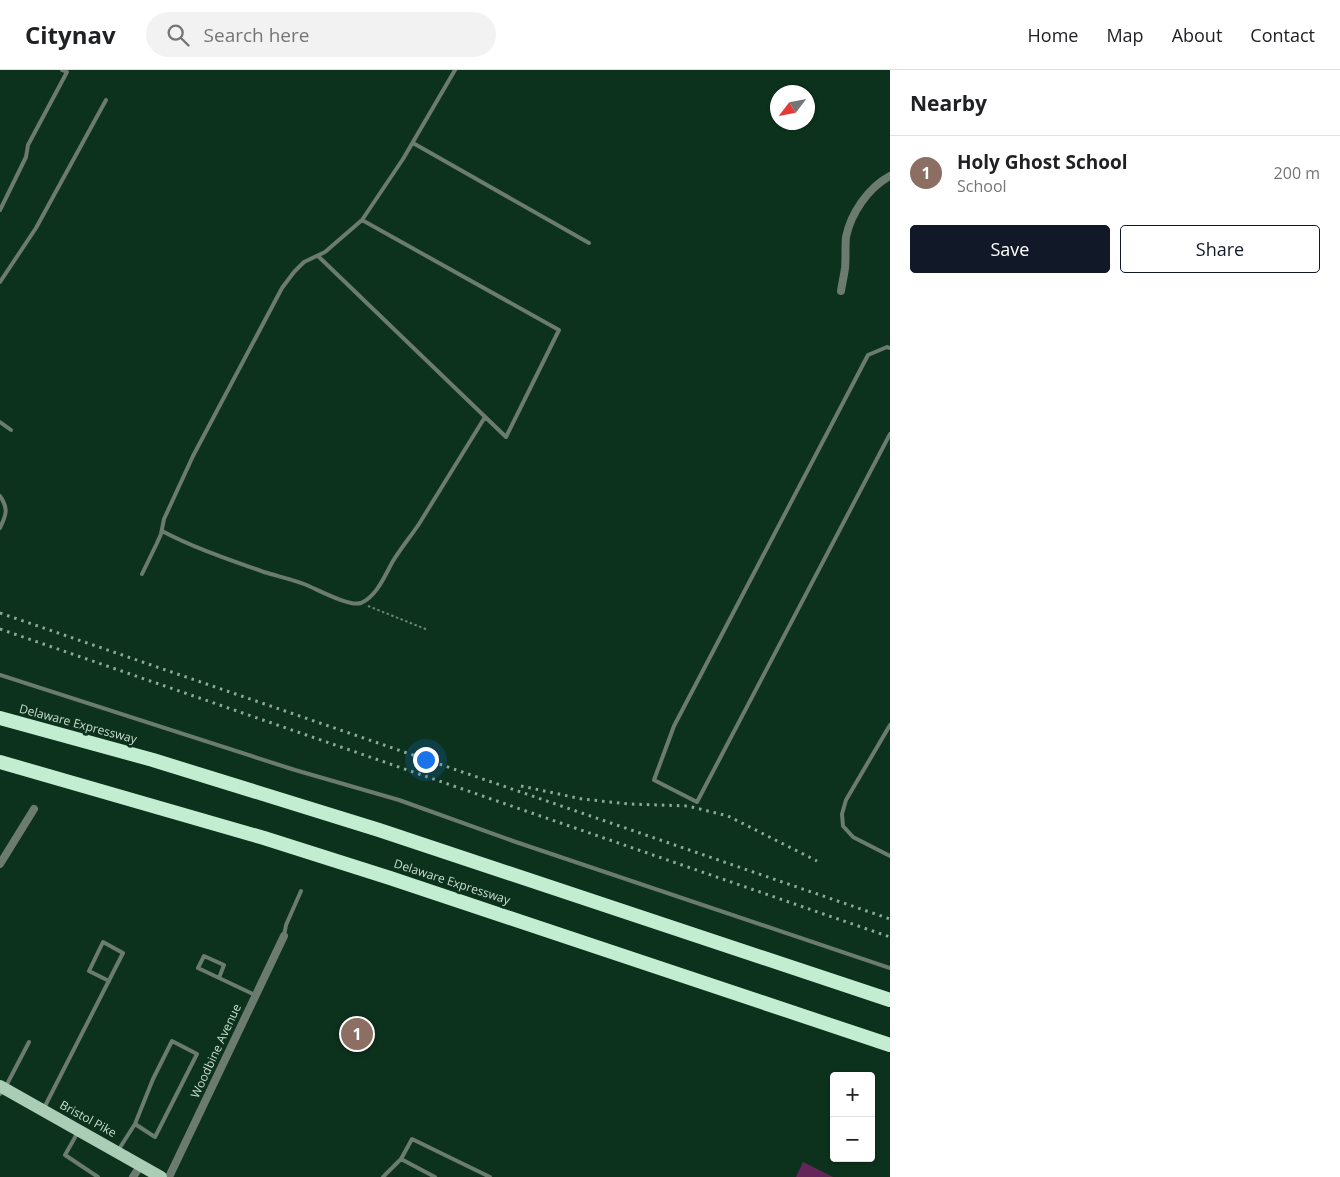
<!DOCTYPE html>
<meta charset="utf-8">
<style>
:root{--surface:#fff;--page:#f2f2f2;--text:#202124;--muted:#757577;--line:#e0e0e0;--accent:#111827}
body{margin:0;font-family:"Open Sans",sans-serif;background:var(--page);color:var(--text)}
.controls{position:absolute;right:15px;bottom:15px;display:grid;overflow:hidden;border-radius:5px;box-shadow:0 1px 4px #0004}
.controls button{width:45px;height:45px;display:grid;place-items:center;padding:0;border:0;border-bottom:1px solid var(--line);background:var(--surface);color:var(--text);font:25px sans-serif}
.compass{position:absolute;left:770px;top:15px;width:45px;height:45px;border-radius:50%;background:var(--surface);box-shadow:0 1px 4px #0004;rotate:238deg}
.you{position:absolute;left:425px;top:689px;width:18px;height:18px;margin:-12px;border:4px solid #fff;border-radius:50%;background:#1a73e8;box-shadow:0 0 0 8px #1a73e833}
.badge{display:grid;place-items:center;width:32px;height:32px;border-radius:50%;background:var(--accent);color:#fff;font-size:16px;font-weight:700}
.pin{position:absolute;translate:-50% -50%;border:2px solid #fff;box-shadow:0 1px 5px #0006}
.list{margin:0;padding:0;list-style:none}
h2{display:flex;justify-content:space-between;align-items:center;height:65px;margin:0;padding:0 20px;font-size:21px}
h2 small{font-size:16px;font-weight:400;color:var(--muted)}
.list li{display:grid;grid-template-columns:32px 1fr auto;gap:15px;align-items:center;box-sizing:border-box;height:75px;padding:0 20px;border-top:1px solid var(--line)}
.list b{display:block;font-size:19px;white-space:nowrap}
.list p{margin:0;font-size:16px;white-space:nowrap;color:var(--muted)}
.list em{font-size:16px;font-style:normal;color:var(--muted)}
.actions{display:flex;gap:10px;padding:15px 20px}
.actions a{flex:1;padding:11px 0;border:1px solid var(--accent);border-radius:5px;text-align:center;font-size:18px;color:var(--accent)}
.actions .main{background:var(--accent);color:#fff}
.icon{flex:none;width:28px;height:28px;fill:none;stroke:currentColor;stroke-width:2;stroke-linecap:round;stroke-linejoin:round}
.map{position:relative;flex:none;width:890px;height:1107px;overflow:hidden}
header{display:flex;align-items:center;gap:30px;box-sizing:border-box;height:70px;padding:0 25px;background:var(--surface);border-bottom:1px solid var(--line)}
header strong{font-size:24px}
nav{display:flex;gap:28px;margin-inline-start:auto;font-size:18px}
.search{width:350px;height:45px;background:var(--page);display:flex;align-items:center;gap:12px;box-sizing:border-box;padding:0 18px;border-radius:28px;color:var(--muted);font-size:19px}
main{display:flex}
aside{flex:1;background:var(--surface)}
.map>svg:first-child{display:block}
.green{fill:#642659}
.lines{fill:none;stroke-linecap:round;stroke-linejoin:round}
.path{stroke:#688573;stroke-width:2;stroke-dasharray:2.5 2.5;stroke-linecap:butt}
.service{stroke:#6b7b6f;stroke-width:4}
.minor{stroke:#6b7b6f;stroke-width:8}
.primary{stroke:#aacdb5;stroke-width:12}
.motorway{stroke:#c3edd0;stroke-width:14}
.rail{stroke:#8fa998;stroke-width:3;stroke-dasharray:2.5 5;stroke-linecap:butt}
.labels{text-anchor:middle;stroke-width:5;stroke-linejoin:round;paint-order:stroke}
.street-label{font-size:12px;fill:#cbdfd0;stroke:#0c321d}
</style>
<header>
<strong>Citynav</strong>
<div class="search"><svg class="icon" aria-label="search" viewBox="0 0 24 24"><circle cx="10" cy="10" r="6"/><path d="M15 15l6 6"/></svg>Search here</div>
<nav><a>Home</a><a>Map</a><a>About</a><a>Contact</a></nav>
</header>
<main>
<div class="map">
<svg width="890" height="1107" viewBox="0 0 890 1107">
<rect width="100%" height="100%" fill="#0c321d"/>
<path class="green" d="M803 1092 833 1107H796Z"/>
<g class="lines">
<path class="path" d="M368 536 428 560"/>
<path class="service" d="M413 73 589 173
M0 140 26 87 28 75 67 2 62 0
M318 186 506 367 559 260 362 150
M0 212 36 158 106 30
M890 278 887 277 868 285 674 656 654 710 697 732 890 364
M0 352 11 360
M0 426C9 439 6 445 0 458
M162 461C194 478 230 490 264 502 277 506 291 509 304 514 317 519 349 537 361 533 377 526 385 505 393 491 401 478 411 466 419 454 441 418 463 383 485 347
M142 504 157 473 161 464 164 449 193 386 282 218 294 202 304 192 325 182 362 150 403 89 455 0
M0 605 295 700 399 730 513 771 890 898
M890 655 846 730 842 744 843 756 853 767 890 786
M284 866 286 855 301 821
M219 908 224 895 204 886 198 898 255 925
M0 1024 5 1018 29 972
M44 1038 123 883 103 872 89 901 109 911
M78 1062 65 1085 98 1107
M119 1079 135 1054 153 1009 172 971 197 984 155 1067 135 1054
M401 1089 412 1069 490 1107
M383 1107 401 1089 435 1107"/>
<path class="minor" d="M841 221C842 214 844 206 845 198 846 188 845 178 846 167 851 143 868 118 890 106
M0 794 34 739
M133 1107 141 1095
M169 1107 284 866"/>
<path class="primary" d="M0 1016 161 1107"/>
<path class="motorway" d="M0 648 153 690 379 760 890 930
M0 692 264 768 390 808 890 975"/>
<path class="rail" d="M0 543 890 849
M0 559 890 867
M521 716 582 729 629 734 688 736 728 746 817 791"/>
</g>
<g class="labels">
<g class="street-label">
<text transform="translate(78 654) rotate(15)" y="4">Delaware Expressway</text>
<text transform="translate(452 812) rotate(18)" y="4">Delaware Expressway</text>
<text transform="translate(216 981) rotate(-65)" y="4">Woodbine Avenue</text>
<text transform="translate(88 1049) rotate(29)" y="4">Bristol Pike</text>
</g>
</g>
</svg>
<div class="controls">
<button>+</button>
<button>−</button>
</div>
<svg class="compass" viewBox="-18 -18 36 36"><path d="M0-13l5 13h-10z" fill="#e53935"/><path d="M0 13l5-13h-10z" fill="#757577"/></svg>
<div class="you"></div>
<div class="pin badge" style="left:357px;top:964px;background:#8d6e63">1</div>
</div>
<aside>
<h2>Nearby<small></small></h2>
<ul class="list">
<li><span class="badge" style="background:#8d6e63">1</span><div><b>Holy Ghost School</b><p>School</p></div><em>200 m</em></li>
</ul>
<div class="actions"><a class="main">Save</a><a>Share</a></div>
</aside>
</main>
